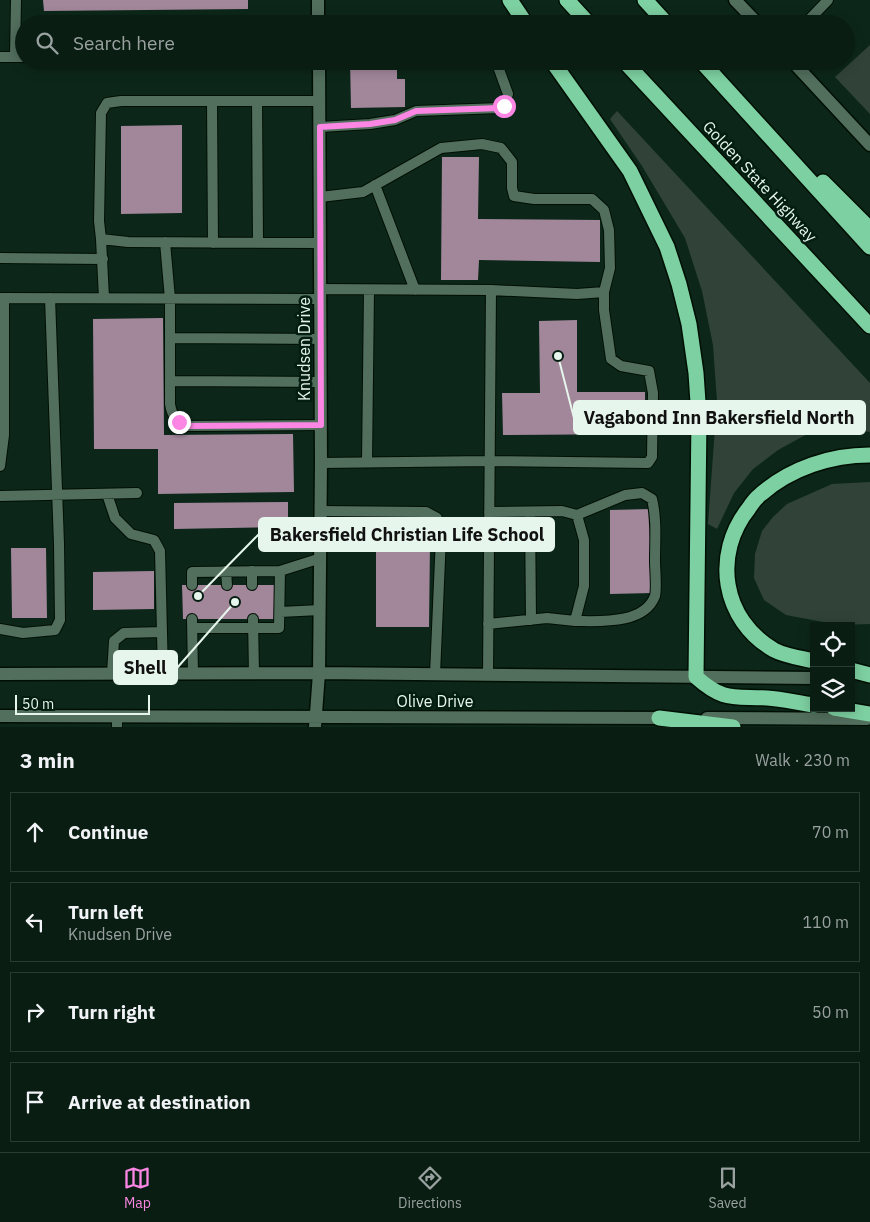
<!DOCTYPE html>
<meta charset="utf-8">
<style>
:root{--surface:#091d13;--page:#172a21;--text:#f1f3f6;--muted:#99a2a0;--line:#293b33;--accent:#fc86e3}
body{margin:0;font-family:"IBM Plex Sans",sans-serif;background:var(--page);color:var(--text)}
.controls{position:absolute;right:15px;bottom:15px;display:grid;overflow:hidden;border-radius:0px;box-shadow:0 2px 12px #0003}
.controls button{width:45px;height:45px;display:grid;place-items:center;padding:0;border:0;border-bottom:1px solid var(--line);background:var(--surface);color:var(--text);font:25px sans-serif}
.scale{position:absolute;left:15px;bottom:12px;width:135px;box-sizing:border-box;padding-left:5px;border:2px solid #e7f6ec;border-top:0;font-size:14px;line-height:18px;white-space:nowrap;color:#e7f6ec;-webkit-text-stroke:4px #031d10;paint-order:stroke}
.stop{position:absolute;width:15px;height:15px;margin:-11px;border:4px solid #fc86e3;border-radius:50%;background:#fff}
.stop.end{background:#fc86e3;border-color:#fff;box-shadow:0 1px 5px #0008}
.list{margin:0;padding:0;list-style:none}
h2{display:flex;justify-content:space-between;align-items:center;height:65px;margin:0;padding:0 20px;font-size:21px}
h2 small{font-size:16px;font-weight:400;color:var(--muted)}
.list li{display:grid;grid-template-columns:32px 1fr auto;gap:15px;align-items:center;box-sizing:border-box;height:80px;margin:0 10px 10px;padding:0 10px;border:1px solid var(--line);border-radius:0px}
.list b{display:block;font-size:19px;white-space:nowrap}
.list p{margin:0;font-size:16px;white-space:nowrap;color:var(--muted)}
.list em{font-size:16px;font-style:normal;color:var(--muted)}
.icon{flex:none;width:28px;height:28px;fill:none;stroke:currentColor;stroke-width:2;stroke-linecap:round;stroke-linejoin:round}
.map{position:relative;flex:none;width:870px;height:727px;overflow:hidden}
.search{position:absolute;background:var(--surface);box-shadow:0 2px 12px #0003;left:15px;right:15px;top:15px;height:55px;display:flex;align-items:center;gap:12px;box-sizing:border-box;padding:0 18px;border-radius:28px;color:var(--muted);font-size:19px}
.sheet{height:425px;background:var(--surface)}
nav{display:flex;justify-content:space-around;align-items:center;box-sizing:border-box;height:70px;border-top:1px solid var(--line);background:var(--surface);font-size:14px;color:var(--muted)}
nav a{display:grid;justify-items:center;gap:2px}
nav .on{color:var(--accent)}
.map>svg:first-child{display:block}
.green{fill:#314338}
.building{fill:#a2879b}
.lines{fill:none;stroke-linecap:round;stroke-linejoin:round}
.service-casing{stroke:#000f04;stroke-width:12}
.minor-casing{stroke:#000f04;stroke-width:15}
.tertiary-casing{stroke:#000f04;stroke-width:15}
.secondary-casing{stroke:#000f04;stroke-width:15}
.motorway-casing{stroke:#000f04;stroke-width:18}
.service{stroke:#526e5d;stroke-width:10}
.minor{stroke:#526e5d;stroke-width:12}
.tertiary{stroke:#526e5d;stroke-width:12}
.secondary{stroke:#526e5d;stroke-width:12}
.motorway{stroke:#7dd0a1;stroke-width:15}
.route{stroke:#fc86e3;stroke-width:6}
.labels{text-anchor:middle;stroke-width:5;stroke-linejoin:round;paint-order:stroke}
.street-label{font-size:16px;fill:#e7f6ec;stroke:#031d10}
.leader{fill:none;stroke:#e7f6ec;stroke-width:2}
.callout-dot{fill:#e7f6ec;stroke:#031d10;stroke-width:2}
.callout{fill:#e7f6ec;stroke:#e7f6ec;stroke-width:2}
.callout-label{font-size:18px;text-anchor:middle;font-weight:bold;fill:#111}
</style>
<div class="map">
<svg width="870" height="727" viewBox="0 0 870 727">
<rect width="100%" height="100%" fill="#0c2719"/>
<path class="green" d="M870 45V114L835 77Z
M617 111 870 383V432L841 428 809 433 778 450 753 469 734 493 717 529 708 524 717 401 713 345 702 291 685 238 642 166 610 119Z
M870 482V624L839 625 786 615 764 600 754 578 755 554 762 531 773 517 787 504 832 484Z"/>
<path class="building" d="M43 0H248V9L44 11Z
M350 61H404V63H397V79H405V107L351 108Z
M182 125V213L121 214V126Z
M442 157H479L478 219 600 220V262L479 260 478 280H441Z
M163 318 164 435 293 434 294 492 158 494V449H94L93 319Z
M577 320V392H645V434L503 435 502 393H540L539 321Z
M288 502V527L174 529V503Z
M651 509 652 593 610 594V510Z
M376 543 430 544 429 627H376Z
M11 548H46L47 618H12Z
M154 571V609L93 610V572Z
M182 585H276V619H183Z"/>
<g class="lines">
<defs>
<path id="service" d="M805 24 828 0
M0 57H24
M15 57 16 0
M212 101 213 243
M257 101 258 243
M320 101H121L107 103 101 113 99 221 101 239 128 242 320 243
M320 127 370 124 395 120 416 111 500 108 504 106 508 94 496 61
M375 185 415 290
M320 197 363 192 441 148 482 144 501 148 512 162V188L514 196 534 199H592L604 210 609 230 610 268 604 292
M101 239 104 298
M165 242 170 299V404C172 416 176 421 187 426L321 425
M0 258 103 259
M320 289 491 290 488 675
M0 298 320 299
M170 338 321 339
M170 381 321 382
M367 462 369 290
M321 463 490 461 648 463 652 457 653 393 649 371 621 366 611 359 604 310V292L577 294 491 290
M0 466 4 435V298
M107 494 115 518 131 534 154 540 160 551 163 674
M0 496 137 493
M321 511 426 512 437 518 441 537 435 674
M530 512 531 620
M226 571 227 585
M252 571V585
M192 585V572L280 571 321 558
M280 612 320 610
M192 619 193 674
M253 619 254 674
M575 621C599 621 644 625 655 596 657 588 655 569 655 561 655 540 657 520 652 499L642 493 625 495 577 515
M488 624 547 618 575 621 584 586V540L577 515 562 511 489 512
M193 628H279L280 571
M0 629 23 633 55 630 60 620 59 544 50 298
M112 674 114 641 124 633 162 632
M117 716V727"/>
<path id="minor" d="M735 0 758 24
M792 61 870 145"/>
<path id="tertiary" d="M318 0V24
M319 61 321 463 319 673"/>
<path id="secondary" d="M0 674 319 673 814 678
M0 716 667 718
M707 718 867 719
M315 727 319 673"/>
<path id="motorway" d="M510 0 526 24
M567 0 589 24
M645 0 667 24
M552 61 630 171 667 247 679 284 689 324 696 373 699 417 696 677C724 702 733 696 767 698 783 699 798 703 814 705
M624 61 870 326
M701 61 870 247
M823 182 870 229
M814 661C801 658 785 656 774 650 722 620 712 554 749 508 752 503 756 498 761 494 791 468 831 455 870 455
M851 670 870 675
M834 708 870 714
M659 718 733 727"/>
</defs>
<use href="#service" class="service-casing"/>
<use href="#minor" class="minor-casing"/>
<use href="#tertiary" class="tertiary-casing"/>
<use href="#secondary" class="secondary-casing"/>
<use href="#motorway" class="motorway-casing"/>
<use href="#service" class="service"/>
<use href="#minor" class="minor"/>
<use href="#tertiary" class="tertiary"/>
<use href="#secondary" class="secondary"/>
<use href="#motorway" class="motorway"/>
</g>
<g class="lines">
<path class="route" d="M179 422 187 426 321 425 320 127 370 124 395 120 416 111 500 108 504 106"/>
</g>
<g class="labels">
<g class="street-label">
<text transform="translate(760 181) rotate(47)" y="6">Golden State Highway</text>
<text transform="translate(304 349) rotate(-90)" y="6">Knudsen Drive</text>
<text x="435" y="707">Olive Drive</text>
</g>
</g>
<path class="leader" d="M558 356L574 418M198 596L259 534M235 602L177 668"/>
<g class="callout-dot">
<circle cx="558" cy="356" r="5"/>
<circle cx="198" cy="596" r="5"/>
<circle cx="235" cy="602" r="5"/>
</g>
<g class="callout">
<rect x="574" y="401" width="291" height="33" rx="5"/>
<rect x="259" y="518" width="295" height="33" rx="5"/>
<rect x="114" y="651" width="63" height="33" rx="5"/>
</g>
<g class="callout-label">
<text x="719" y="424">Vagabond Inn Bakersfield North</text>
<text x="407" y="541">Bakersfield Christian Life School</text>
<text x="145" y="674">Shell</text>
</g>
</svg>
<div class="controls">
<button><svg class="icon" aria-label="locate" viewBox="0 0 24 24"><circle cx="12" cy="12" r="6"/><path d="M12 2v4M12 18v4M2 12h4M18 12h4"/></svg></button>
<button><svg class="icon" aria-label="layers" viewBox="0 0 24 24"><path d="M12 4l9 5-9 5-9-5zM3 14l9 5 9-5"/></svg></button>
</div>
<div class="scale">50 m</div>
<div class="stop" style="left:504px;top:106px"></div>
<div class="stop end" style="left:179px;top:422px"></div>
<div class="search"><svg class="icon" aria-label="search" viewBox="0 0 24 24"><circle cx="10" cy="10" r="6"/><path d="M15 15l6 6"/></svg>Search here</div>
</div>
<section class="sheet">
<h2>3 min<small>Walk · 230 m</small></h2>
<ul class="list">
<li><svg class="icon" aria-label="ahead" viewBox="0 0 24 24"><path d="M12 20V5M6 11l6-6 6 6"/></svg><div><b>Continue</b></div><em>70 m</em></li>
<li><svg class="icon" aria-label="left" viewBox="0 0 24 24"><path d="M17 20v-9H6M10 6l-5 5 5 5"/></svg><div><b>Turn left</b><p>Knudsen Drive</p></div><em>110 m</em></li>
<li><svg class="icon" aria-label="right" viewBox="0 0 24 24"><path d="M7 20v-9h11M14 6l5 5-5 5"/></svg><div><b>Turn right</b></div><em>50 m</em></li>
<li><svg class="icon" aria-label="arrive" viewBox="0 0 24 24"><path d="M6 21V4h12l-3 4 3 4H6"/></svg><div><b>Arrive at destination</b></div></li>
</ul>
</section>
<nav>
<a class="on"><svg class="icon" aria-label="map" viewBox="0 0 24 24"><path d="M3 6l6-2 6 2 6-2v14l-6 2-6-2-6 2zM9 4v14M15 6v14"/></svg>Map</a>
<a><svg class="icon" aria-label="directions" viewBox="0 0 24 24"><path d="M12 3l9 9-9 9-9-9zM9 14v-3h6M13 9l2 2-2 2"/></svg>Directions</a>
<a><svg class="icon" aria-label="saved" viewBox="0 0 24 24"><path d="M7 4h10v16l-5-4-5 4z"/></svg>Saved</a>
</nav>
